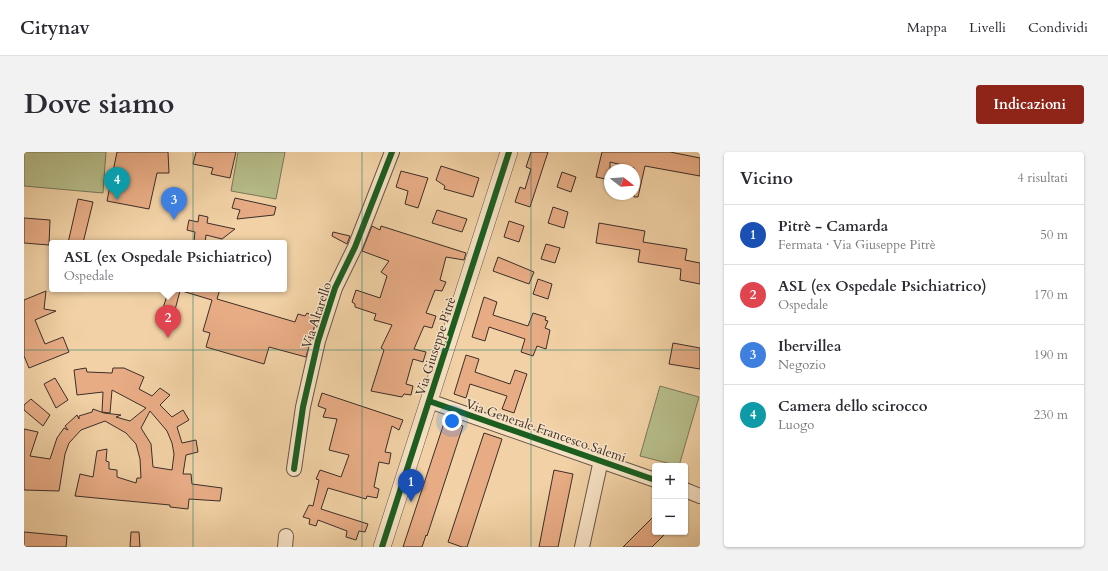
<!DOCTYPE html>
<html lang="it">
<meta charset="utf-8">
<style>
:root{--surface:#fff;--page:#f2f2f3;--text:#2b2b33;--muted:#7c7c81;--line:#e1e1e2;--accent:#8f2418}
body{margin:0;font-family:Cardo,serif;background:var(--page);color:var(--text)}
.controls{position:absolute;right:12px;bottom:12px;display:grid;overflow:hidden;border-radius:4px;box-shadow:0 1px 3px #0004}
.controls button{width:36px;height:36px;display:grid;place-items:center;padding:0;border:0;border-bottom:1px solid var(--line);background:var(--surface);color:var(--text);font:20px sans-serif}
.compass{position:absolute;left:580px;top:12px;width:36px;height:36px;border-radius:50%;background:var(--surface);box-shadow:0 1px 3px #0004;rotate:107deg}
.you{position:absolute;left:428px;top:269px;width:14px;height:14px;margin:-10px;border:3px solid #fff;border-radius:50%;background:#1a73e8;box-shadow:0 0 0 6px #1a73e833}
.badge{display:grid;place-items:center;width:26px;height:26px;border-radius:50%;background:var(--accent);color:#fff;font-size:13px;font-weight:700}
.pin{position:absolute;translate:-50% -33px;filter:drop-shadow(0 1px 2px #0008)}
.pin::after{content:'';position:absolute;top:21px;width:14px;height:12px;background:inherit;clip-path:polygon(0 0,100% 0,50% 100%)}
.popup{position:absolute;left:25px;top:88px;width:238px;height:52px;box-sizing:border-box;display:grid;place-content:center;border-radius:4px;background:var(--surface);filter:drop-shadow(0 1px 3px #0005);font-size:13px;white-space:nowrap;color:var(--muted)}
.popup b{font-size:15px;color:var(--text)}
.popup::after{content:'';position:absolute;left:50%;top:100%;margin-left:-8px;border:8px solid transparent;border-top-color:var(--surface)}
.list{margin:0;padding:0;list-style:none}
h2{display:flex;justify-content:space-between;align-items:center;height:52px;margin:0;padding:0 16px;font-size:17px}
h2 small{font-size:13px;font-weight:400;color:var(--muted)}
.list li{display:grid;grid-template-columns:26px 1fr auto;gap:12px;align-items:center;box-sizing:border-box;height:60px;padding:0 16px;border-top:1px solid var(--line)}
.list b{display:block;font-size:15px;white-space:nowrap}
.list p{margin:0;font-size:13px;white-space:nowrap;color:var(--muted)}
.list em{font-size:13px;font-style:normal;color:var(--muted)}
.map{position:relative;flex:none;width:676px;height:395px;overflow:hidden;border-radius:4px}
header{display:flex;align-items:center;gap:24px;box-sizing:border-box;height:56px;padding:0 20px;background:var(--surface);border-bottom:1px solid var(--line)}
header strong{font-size:19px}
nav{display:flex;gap:22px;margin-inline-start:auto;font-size:14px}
.intro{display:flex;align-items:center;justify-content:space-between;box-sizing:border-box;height:96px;padding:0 24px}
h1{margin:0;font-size:28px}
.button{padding:10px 18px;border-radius:4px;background:var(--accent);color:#fff;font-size:14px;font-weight:700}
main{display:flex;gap:24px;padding:0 24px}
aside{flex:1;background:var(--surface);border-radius:4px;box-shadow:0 1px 3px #0004}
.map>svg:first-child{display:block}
.green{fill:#b6bd8a;stroke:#79765a}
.building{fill:#e8ac85;stroke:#3c2e29;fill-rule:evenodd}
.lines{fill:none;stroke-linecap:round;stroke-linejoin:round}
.minor-casing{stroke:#695748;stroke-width:16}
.tertiary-casing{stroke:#695748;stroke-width:18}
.minor{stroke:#f6e1c4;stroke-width:14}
.tertiary{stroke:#f6e1c4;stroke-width:17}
.cycleway-casing{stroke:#f6e1c4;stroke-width:8}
.cycleway{stroke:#1b5e20;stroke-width:6}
.grid{fill:none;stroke:#0f766e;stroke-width:1;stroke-opacity:0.55}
.labels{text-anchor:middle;stroke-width:3;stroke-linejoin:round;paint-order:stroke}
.street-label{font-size:13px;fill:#3c2e29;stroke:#f6e1c4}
</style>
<header>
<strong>Citynav</strong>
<nav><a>Mappa</a><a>Livelli</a><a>Condividi</a></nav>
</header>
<div class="intro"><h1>Dove siamo</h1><a class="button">Indicazioni</a></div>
<main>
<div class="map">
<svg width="676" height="395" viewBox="0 0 676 395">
<rect width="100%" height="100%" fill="#f1d1a5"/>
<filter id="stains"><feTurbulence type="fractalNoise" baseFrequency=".005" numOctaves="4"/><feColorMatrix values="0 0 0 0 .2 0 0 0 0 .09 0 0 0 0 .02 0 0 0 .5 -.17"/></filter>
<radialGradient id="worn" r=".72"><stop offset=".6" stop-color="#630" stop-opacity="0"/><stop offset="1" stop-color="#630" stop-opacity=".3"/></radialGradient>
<path class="green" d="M0 0H82L79 41 0 34Z
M214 0H261L252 47 207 39Z
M636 234 675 245 655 314 616 304Z"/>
<path class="building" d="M93 0H144L145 21H133L125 57 83 49Z
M172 0H212L206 26 187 22 189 16 169 12Z
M507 0H524L506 55 491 50 496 35 501 37 507 17 502 15Z
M578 0H646L676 6V24L621 14 614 45H610V16L586 10V28L572 25Z
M417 14 455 26 449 45 420 37 421 34 412 28Z
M377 19 404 26 394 56 381 52 384 39 372 35Z
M538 20 552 25 547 40 533 35Z
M211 46 252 55 250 63 213 67 216 58 208 56Z
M54 47 69 50 59 91H44Z
M529 55 544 60 540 76 524 71Z
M413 58 443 67 438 80 408 71Z
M175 63 184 65 183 71 211 77 198 87 182 83 181 91 170 89 171 80 163 78 165 68 174 70Z
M0 66 26 68 25 93 0 91Z
M485 69 500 74 495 90 480 85Z
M575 71 621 79 619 90 663 97 661 108 676 111V132L656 128 657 117 614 110 616 98 572 91Z
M348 74 356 78 357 74 442 101 440 108 422 105 416 128 422 130 418 139 411 138 402 161 412 164 408 176 400 174 390 197 402 200 399 210 389 207 382 232 389 234 387 243 380 242 378 245 347 239 360 198 357 196 368 173 350 168 352 162 331 155V152L328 150 332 138 356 146 363 124 357 120 365 109 338 99Z
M309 80 326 84 323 92 308 84Z
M522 92 536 96 531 111 517 107Z
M474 105 510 120 505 132 469 119Z
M514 127 528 132 524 147 509 142Z
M145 137 156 139 148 169 136 166Z
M159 137H196L193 147 271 170 274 162 281 164 283 161 293 165 282 205 245 195 240 212 182 195 186 181 179 179 188 148 158 139Z
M22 139 20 157 32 159 11 168 21 192 39 185 45 200 5 216 0 204V148Z
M460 145 473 150 469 163 504 174 509 161 522 165 521 168 524 169 521 176 526 178 522 197 513 194 509 204 497 200 501 187 465 175 461 189 448 185Z
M649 191 676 196V217L645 212Z
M442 203 455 207 451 220 486 232 491 218 503 222 490 261 478 257 483 244 446 232 442 246 430 242Z
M62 216 63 220 88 221 89 216H100L120 225 115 237 128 244 136 236 146 243 136 253 148 265 159 258 165 268 153 275 158 291 172 288 174 300 162 303 159 322H167L168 332 198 336 196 349 165 347 164 357 146 355V353L51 344 56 322 69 325 73 299 83 297 82 309 85 310V317L93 318V325L112 331 113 326H117L116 307 112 292 102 281 81 269 57 278 45 291 41 302 35 339 0 338V277L14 280 6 304 26 307 33 286 40 276 44 278 41 274 53 263 55 267V264L68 260 69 257 80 261 97 263 92 265 106 269 122 256 88 238 86 261 78 260 79 240 53 243 50 218ZM126 259 143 279 148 291 150 302 148 318 129 315 127 292 117 276Z
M31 226 44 248 32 256 20 232Z
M298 241 379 268 375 278 368 274 361 300 367 301 365 312 355 310 350 335 355 337 353 346 343 344 342 347 304 336 297 357 344 372 341 380 335 379 332 388 322 385 323 379 294 368 292 374 285 372 286 367 279 365 285 353 289 354 295 328 292 327 296 318 317 325 325 303 305 298 313 267 299 265 302 257 294 254Z
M7 247 26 263 19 274 0 258V253Z
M421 268 439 274 403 384 402 383 398 395H379Z
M460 281 478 287 443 395H438L424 390Z
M530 318 549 322 534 395H515Z
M631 363V380H643L628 395H599Z
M0 380 43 384 42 395H0Z
M107 380H115L116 395H106Z"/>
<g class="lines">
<defs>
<path id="minor" d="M405 249 631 328
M270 317 279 255 294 189 311 136 331 95 368 0
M661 338 676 344
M261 395 262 384
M558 395 577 308"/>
<path id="tertiary" d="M358 395 485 0"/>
</defs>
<use href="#minor" class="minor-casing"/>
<use href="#tertiary" class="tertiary-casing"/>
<use href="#minor" class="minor"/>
<use href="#tertiary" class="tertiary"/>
<defs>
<path id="cycleway" d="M405 249 631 328
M270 317 279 255 294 189 311 136 331 95 368 0
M358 395 485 0"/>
</defs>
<use href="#cycleway" class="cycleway-casing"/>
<use href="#cycleway" class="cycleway"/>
</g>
<path class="grid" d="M169 0V395M338 0V395M507 0V395M0 198H676"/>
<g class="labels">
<g class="street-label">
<text transform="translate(292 163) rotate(-72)" y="5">Via Altarello</text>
<text transform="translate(411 194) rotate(-72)" y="5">Via Giuseppe Pitrè</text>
<text transform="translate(522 278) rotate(19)" y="5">Via Generale Francesco Salemi</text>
</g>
</g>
<rect width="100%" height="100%" filter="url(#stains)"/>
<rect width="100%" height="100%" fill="url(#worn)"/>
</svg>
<div class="controls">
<button>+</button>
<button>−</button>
</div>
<svg class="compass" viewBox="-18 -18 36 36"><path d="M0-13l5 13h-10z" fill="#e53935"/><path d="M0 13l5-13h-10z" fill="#7c7c81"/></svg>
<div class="you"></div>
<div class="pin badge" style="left:387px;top:350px;background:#1a4fb4">1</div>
<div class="pin badge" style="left:144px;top:186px;background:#e0444e">2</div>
<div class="popup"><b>ASL (ex Ospedale Psichiatrico)</b>Ospedale</div>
<div class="pin badge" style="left:150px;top:68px;background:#3f7fe0">3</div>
<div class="pin badge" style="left:93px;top:48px;background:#0f9aa8">4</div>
</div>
<aside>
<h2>Vicino<small>4 risultati</small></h2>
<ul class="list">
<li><span class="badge" style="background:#1a4fb4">1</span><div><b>Pitrè - Camarda</b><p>Fermata · Via Giuseppe Pitrè</p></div><em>50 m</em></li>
<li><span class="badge" style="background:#e0444e">2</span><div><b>ASL (ex Ospedale Psichiatrico)</b><p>Ospedale</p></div><em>170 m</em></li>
<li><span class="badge" style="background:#3f7fe0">3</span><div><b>Ibervillea</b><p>Negozio</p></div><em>190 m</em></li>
<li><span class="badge" style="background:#0f9aa8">4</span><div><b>Camera dello scirocco</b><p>Luogo</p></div><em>230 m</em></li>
</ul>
</aside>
</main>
